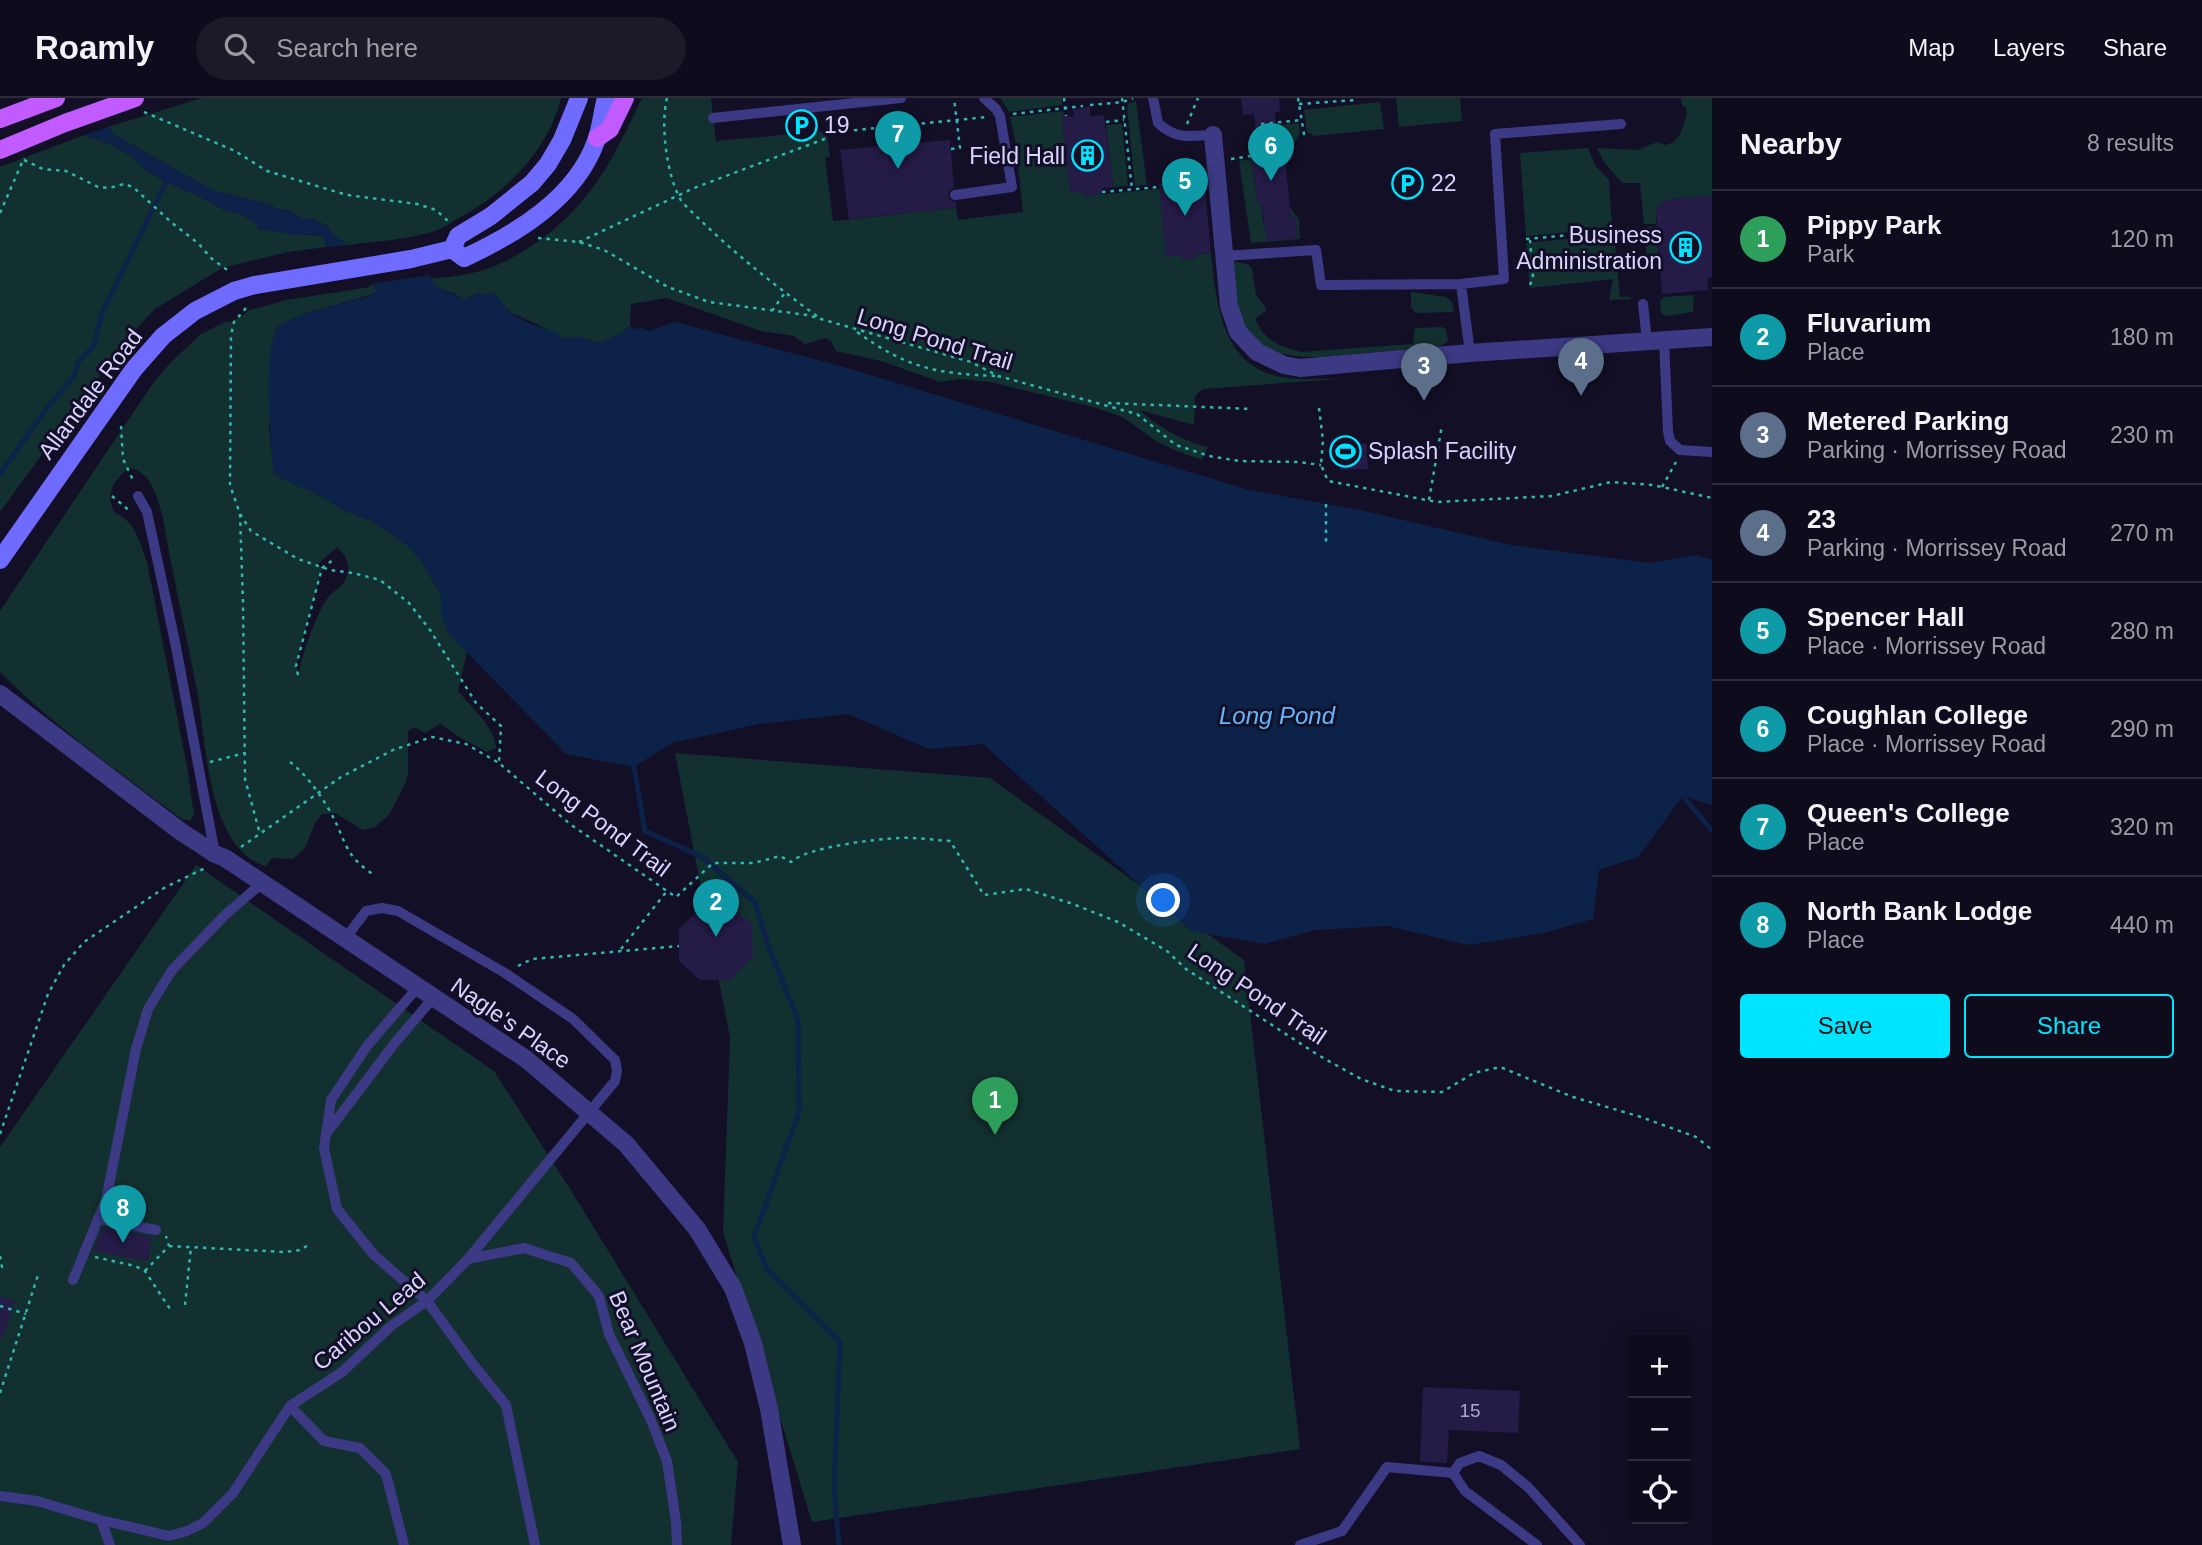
<!DOCTYPE html>
<meta charset="utf-8">
<style>
:root{--surface:#0e0b1c;--page:#1c1929;--text:#f1f3f6;--muted:#9b9ba3;--line:#2e2b3b;--accent:#00e5ff}
body{margin:0;font-family:Arial,sans-serif;background:var(--page);color:var(--text)}
.controls{position:absolute;right:21px;bottom:21px;display:grid;overflow:hidden;border-radius:7px;box-shadow:0 7px 28px #0002}
.controls button{width:63px;height:63px;display:grid;place-items:center;padding:0;border:0;border-bottom:2px solid var(--line);background:var(--surface);color:var(--text);font:35px sans-serif}
.you{position:absolute;left:1164px;top:803px;width:24px;height:24px;margin:-18px;border:5px solid #fff;border-radius:50%;background:#1a73e8;box-shadow:0 0 0 10px #1a73e833}
.badge{display:grid;place-items:center;width:46px;height:46px;border-radius:50%;background:var(--accent);color:#fff;font-size:23px;font-weight:700}
.pin{position:absolute;translate:-50% -58px;filter:drop-shadow(0 2px 4px #0008)}
.pin::after{content:'';position:absolute;top:37px;width:24px;height:21px;background:inherit;clip-path:polygon(0 0,100% 0,50% 100%)}
.list{margin:0;padding:0;list-style:none}
h2{display:flex;justify-content:space-between;align-items:center;height:91px;margin:0;padding:0 28px;font-size:30px}
h2 small{font-size:23px;font-weight:400;color:var(--muted)}
.list li{display:grid;grid-template-columns:46px 1fr auto;gap:21px;align-items:center;box-sizing:border-box;height:98px;padding:0 28px;border-top:2px solid var(--line)}
.list b{display:block;font-size:26px;white-space:nowrap}
.list p{margin:0;font-size:23px;white-space:nowrap;color:var(--muted)}
.list em{font-size:23px;font-style:normal;color:var(--muted)}
.actions{display:flex;gap:14px;padding:21px 28px}
.actions a{flex:1;padding:16px 0;border:2px solid var(--accent);border-radius:7px;text-align:center;font-size:24px;color:var(--accent)}
.actions .main{background:var(--accent);color:#111}
.icon{flex:none;width:38px;height:38px;fill:none;stroke:currentColor;stroke-width:2;stroke-linecap:round;stroke-linejoin:round}
.map{position:relative;flex:none;width:1712px;height:1447px;overflow:hidden}
header{display:flex;align-items:center;gap:42px;box-sizing:border-box;height:98px;padding:0 35px;background:var(--surface);border-bottom:2px solid var(--line)}
header strong{font-size:33px}
nav{display:flex;gap:38px;margin-inline-start:auto;font-size:24px}
.search{width:490px;height:63px;background:var(--page);display:flex;align-items:center;gap:18px;box-sizing:border-box;padding:0 24px;border-radius:38px;color:var(--muted);font-size:26px}
main{display:flex}
aside{flex:1;background:var(--surface)}
.map>svg:first-child{display:block}
.green{fill:#12302f;fill-rule:evenodd}
.water{fill:#0c2248}
.lines{fill:none;stroke-linecap:round;stroke-linejoin:round}
.stream{stroke:#0c2248;stroke-width:5}
.building{fill:#241b47}
.path{stroke:#2fb8b0;stroke-width:2.5;stroke-dasharray:3.5 5;stroke-linecap:butt}
.service{stroke:#3d3a85;stroke-width:10}
.minor{stroke:#3d3a85;stroke-width:18}
.secondary{stroke:#6f6bff;stroke-width:18}
.primary{stroke:#c25bff;stroke-width:18}
.labels{text-anchor:middle;stroke-width:6;stroke-linejoin:round;paint-order:stroke}
.number-label{font-size:19px;fill:#aca6d1}
.poi-label{font-size:23px;fill:#d9d4ff;stroke:#130f26;text-anchor:start}
.street-label{font-size:23px;fill:#d9d4ff;stroke:#130f26}
.water-label{font-size:24px;font-style:italic;fill:#62b6ff;stroke:#130f26}
</style>
<header>
<strong>Roamly</strong>
<div class="search"><svg class="icon" aria-label="search" viewBox="0 0 24 24"><circle cx="10" cy="10" r="6"/><path d="M15 15l6 6"/></svg>Search here</div>
<nav><a>Map</a><a>Layers</a><a>Share</a></nav>
</header>
<main>
<div class="map">
<svg width="1712" height="1447" viewBox="0 0 1712 1447">
<rect width="100%" height="100%" fill="#130f26"/>
<path class="green" d="M202 0H561C548 53 506 95 459 120 451 124 443 130 435 133 408 142 377 143 349 147L333 137 327 128 312 120H301L291 113 277 111 269 106 212 92 113 36 108 29Z
M642 0H711L716 43 826 33 830 59 825 60 833 123 956 110 958 122 1023 114 1015 41 1010 19 1063 13 1064 19H1062L1071 94 1082 93 1083 98 1160 91 1166 158 1181 157 1182 162 1196 160V156L1211 155C1216 200 1220 262 1273 277 1294 283 1317 280 1338 281L1203 291 1195 298 1194 327 1139 312C1159 329 1182 343 1208 349L1202 362 1172 351 1156 343 1124 320 1097 310 990 284 960 281 940 284 881 263 836 253 831 243 825 240 805 246 794 238 761 233 667 200 631 206 630 227 621 236 597 246 591 242 561 240 539 227 511 215 508 211 479 195 463 202C454 191 437 195 430 181 443 179 456 179 468 176 489 172 508 163 527 151 588 112 612 64 642 0Z
M1000 0H1062V7L1009 14Z
M1396 0H1460L1462 23 1399 29Z
M1681 0H1712V98L1669 101 1656 112V126H1644L1640 85H1622L1604 64 1597 50 1638 52 1657 44 1666 47 1674 44 1680 36 1687 17 1686 10 1682 7Z
M1136 3 1147 87 1135 88 1127 10 1128 6Z
M1380 4 1384 31 1314 38 1307 34 1304 12Z
M1299 25C1302 44 1291 44 1285 60H1279L1277 35 1262 36 1261 29Z
M1122 26 1128 88 1113 89 1106 27Z
M84 37 105 44 132 58 145 72 166 84 201 99 224 112 243 117 257 126 259 132C274 130 286 136 300 137 309 137 314 136 323 139L327 149 288 154 222 170 155 211 126 242 0 414V69Z
M1588 50 1596 68 1609 82 1612 130 1526 138 1520 55Z
M1252 61 1257 105H1261L1263 124H1268L1267 142 1298 140 1295 119 1291 120 1289 108 1299 121 1300 141 1251 145 1239 63Z
M1644 129H1656L1660 172 1648 173Z
M1614 136 1620 199H1630L1631 201 1609 202 1613 181 1530 190 1526 145Z
M1233 163 1248 166 1252 171 1256 196 1267 212 1255 221C1264 242 1280 249 1301 254L1413 246 1415 230 1442 229 1446 232 1448 243 1440 249C1414 251 1389 253 1364 255 1322 259 1263 270 1242 223 1234 205 1235 182 1233 163Z
M371 186 375 190V195C343 207 306 211 277 229L269 330 274 375 316 395 345 413 372 423 407 447 420 461 436 488 441 498V516L467 554 458 593C470 608 496 630 496 650L487 654 459 639 440 626 425 635 414 629 408 633V676L405 686 389 717 375 729 363 732 335 715 322 716 315 725 305 750 293 761 272 760 266 768C250 764 238 752 230 738 207 699 205 642 198 598 187 539 173 480 163 420 158 402 151 372 129 370 114 382 104 397 115 415 135 422 140 445 147 464L188 674 194 717 191 722H183C120 675 56 630 0 574V513L153 285 171 264 201 236 225 224 234 223 250 212 286 202 370 189ZM337 449C345 457 351 467 347 478 344 489 335 491 329 498 317 513 302 556 299 575L296 568 322 470 317 467Z
M1411 194 1446 199 1452 204 1454 214 1416 215 1411 210Z
M1694 197 1693 214 1666 218 1661 215 1660 203 1664 199Z
M675 655 990 680 1244 862 1300 1351 812 1424 723 1134 730 940Z
M196 767 494 973 572 1094 738 1364 731 1447H0V1049Z"/>
<path class="water" d="M108 29 113 36 212 92 269 106 277 111 291 113 301 120H312L327 128 333 137 349 147 327 149 323 139C314 135 309 137 300 137 285 137 274 130 259 132L257 126 243 117 224 112 201 99 166 84 145 72 132 58 105 44 84 37Z
M430 177C434 196 453 191 463 202L479 195 484 198 492 194C500 200 505 210 512 216 521 222 546 233 556 233L561 240 581 239 597 245 621 236 630 227 634 232 640 229 648 233 675 224 844 269 1249 392 1360 412 1511 447 1650 465 1695 457 1712 462V707L1683 698 1638 759 1599 772 1593 821 1543 835 1468 847 1388 828 1315 832 1265 846 1191 833 983 646 929 651 848 616 759 626 672 645 634 669 566 656 449 536 441 517V498L436 488 420 461 407 447 372 423 345 413 316 395 288 384 274 376C270 342 263 259 277 229 306 211 343 207 375 196V190L371 186Z"/>
<g class="lines">
<path class="stream" d="M0 376 46 311 73 280 79 263 93 249 102 215 166 84
M634 669 645 733 702 759 755 804 768 847 798 922 799 1014 754 1139 767 1171 840 1244 834 1391 839 1447
M1683 698 1712 733"/>
</g>
<path class="building" d="M1241 0H1279L1280 14H1275L1279 60H1285L1291 120 1296 119 1298 140 1267 143 1261 105H1257L1252 61 1251 42 1257 41 1254 16 1243 17Z
M1090 9V18L1104 17 1113 89 1102 90V96L1083 98 1082 93 1070 94 1062 19 1074 18 1073 11Z
M950 42 954 90 950 92 948 97 950 102 956 104V110L849 121 840 52Z
M1191 76V82L1204 81 1211 155 1196 156V160L1181 162V157L1166 159 1159 86 1176 84 1175 78Z
M1712 98V179L1707 180 1708 192 1662 196 1656 112 1662 105 1669 101Z
M1351 339 1352 346H1367L1368 371 1340 372 1339 357H1332L1331 340Z
M702 809H730L752 826 753 858 730 882H700L679 863V831Z
M103 1129 152 1139 148 1163 93 1153Z
M0 1198 15 1203 3 1240 0 1239Z
M1423 1289 1520 1293 1518 1335 1449 1332 1447 1365 1420 1364Z"/>
<g class="lines">
<path class="path" d="M667 0C660 28 667 80 682 104 725 148 771 185 821 221
M1064 0 1066 18
M1122 0 1132 91
M1298 0 1305 42
M1299 6 1356 2
M1090 7 1123 4 1133 0
M144 14 235 53 267 73 347 97 417 106 436 112 450 125
M1013 16 1083 8
M1106 24 1124 22
M1187 26 1198 0
M1261 26 1302 22
M837 34 987 19
M951 51 960 50 954 0
M1231 61 1252 58
M24 62 43 71 66 73 98 89 109 90 124 86 133 89 172 125 198 145 211 160 230 174
M1102 94 1159 89
M0 115 24 60
M538 140 579 144 604 152 668 189 709 204 807 217 971 264 998 278 1137 316 1176 347 1209 358 1239 363 1298 364 1321 367
M1526 141 1636 131
M579 144 694 90 827 40
M1530 187 1533 179 1530 142
M246 210 234 224 231 237 230 387 240 416 251 433 298 461 330 472 353 475 380 482 409 505 430 532 476 605 501 628 499 665 570 726 667 793 676 799 713 765H754L780 758 791 764C807 749 876 741 899 740 916 739 933 742 950 743L984 797 1026 791 1073 806 1118 824 1167 853 1186 871 1318 957 1361 981 1395 993 1442 994 1474 975 1500 969 1573 999 1641 1019 1696 1039 1712 1052
M772 213 784 196
M857 234C907 270 937 276 998 278
M1108 305 1252 311
M1319 310 1323 342 1321 367 1328 383 1437 404 1552 398 1611 384 1653 387 1712 400
M121 328 123 361 134 384
M1662 389 1676 364
M112 398 131 414
M1429 402 1442 327
M1326 406V447
M240 416 243 504 245 681 260 736
M298 577 296 568 322 470 333 462
M210 664 245 655
M290 664C308 678 324 701 334 721 340 732 344 746 351 756 357 765 367 772 375 778
M241 749 341 679 393 652 432 639 466 646 499 665
M621 851 667 793
M518 868 532 861 679 848
M0 1036 48 896 64 867 84 844 164 790 205 770
M169 1148 284 1154 301 1152 308 1147
M0 1158 2 1169 0 1173
M95 1159 135 1168 145 1173 172 1214
M145 1173 169 1148 166 1138
M185 1207 191 1149
M0 1208 26 1216
M0 1295 39 1174"/>
<path class="service" d="M1153 0 1158 25C1177 42 1188 38 1213 37
M713 20 901 0
M955 97 1012 89 1000 18 996 11 984 0
M1224 158 1316 152 1321 187 1461 186 1504 181 1495 36 1621 26
M1461 186 1470 255
M1643 206 1647 243
M1664 242 1668 333 1670 343 1680 352 1712 354
M138 398 147 414 175 544 215 756
M418 889 367 948 331 1002 324 1050 337 1111 374 1157 427 1203 472 1265 506 1307 535 1447
M326 1036 394 946 433 900
M98 1121 156 1132
M468 1161 524 1150 571 1165 599 1198 609 1236 650 1320 667 1363 676 1424 677 1447
M73 1182 106 1102 136 951 148 911 172 872 225 817 262 785
M290 1308 324 1343 360 1350 386 1376 404 1447
M0 1398 37 1403 101 1422 169 1438 187 1433 203 1425 233 1395 290 1308 342 1274 391 1228 427 1203 468 1161 615 983 617 973 615 962 573 921 505 875 398 813 382 810 366 813 345 841
M101 1422 110 1447
M1300 1447 1342 1433 1387 1369 1453 1375
M1537 1447 1465 1393 1453 1375 1460 1365 1479 1358 1501 1367 1528 1389 1580 1447"/>
<path class="minor" d="M1213 37 1229 208 1238 234 1257 254 1284 267 1300 270 1470 255 1712 239
M0 596 180 733 215 756 225 760 526 961 626 1046 697 1131 733 1190 753 1245 769 1311 792 1447"/>
<path class="secondary" d="M452 151 458 138 491 118 532 85 548 66 562 42 579 0
M0 462 134 271 163 238 195 213 234 193 255 187 411 161 452 151 464 160C516 136 576 100 596 43 601 30 602 14 606 0"/>
<path class="primary" d="M0 21 56 0
M597 40 610 31 625 0
M0 52 65 25 135 0"/>
</g>
<defs>
<symbol id="parking-ring" viewBox="-11 -11 22 22"><circle r="9.5" fill="#130f26" stroke="#00e5ff" stroke-width="1.5"/><path d="M-3.5-5.5H1a3.5 3.5 0 0 1 0 7H-1V5.5H-3.5ZM-1-3.4V-.6H.8a1.4 1.4 0 0 0 0-2.8Z" fill="#00e5ff"/></symbol>
<symbol id="building-ring" viewBox="-11 -11 22 22"><circle r="9.5" fill="#130f26" stroke="#00e5ff" stroke-width="1.5"/><path d="M-4-6H4V6H1V3H-1V6H-4ZM-2.5-4.3h1.7v1.8h-1.7ZM.8-4.3h1.7v1.8H.8ZM-2.5-1h1.7V.8h-1.7ZM.8-1h1.7V.8H.8Z" fill="#00e5ff"/></symbol>
<symbol id="stadium-ring" viewBox="-11 -11 22 22"><circle r="9.5" fill="#130f26" stroke="#00e5ff" stroke-width="1.5"/><path d="M0-5a6.5 5 0 1 0 0 10a6.5 5 0 1 0 0-10ZM-3.5-1.8h7v3.6h-7Z" fill="#00e5ff"/></symbol>
</defs>
<g fill-rule="evenodd">
<use href="#parking-ring" x="784" y="10" width="35" height="35"/>
<use href="#building-ring" x="1070" y="40" width="35" height="35"/>
<use href="#parking-ring" x="1390" y="68" width="35" height="35"/>
<use href="#building-ring" x="1668" y="132" width="35" height="35"/>
<use href="#stadium-ring" x="1328" y="336" width="35" height="35"/>
</g>
<g class="labels">
<g class="number-label">
<text x="1470" y="1319">15</text>
</g>
<g class="poi-label">
<text x="824" y="35">19</text>
<text x="1065" y="66" text-anchor="end">Field Hall</text>
<text x="1431" y="93">22</text>
<text x="1662" y="145" text-anchor="end">Business<tspan x="1662" dy="26">Administration</tspan></text>
<text x="1368" y="361">Splash Facility</text>
</g>
<g class="street-label">
<text transform="translate(935 241) rotate(17)" y="8">Long Pond Trail</text>
<text transform="translate(90 296) rotate(-53)" y="8">Allandale Road</text>
<text transform="translate(603 725) rotate(37)" y="8">Long Pond Trail</text>
<text transform="translate(1257 896) rotate(34)" y="8">Long Pond Trail</text>
<text transform="translate(511 925) rotate(35)" y="8">Nagle's Place</text>
<text transform="translate(369 1223) rotate(-40)" y="8">Caribou Lead</text>
<text transform="translate(645 1263) rotate(67)" y="8">Bear Mountain</text>
</g>
<g class="water-label">
<text x="1277" y="626">Long Pond</text>
</g>
</g>
</svg>
<div class="controls">
<button>+</button>
<button>−</button>
<button><svg class="icon" aria-label="locate" viewBox="0 0 24 24"><circle cx="12" cy="12" r="6"/><path d="M12 2v4M12 18v4M2 12h4M18 12h4"/></svg></button>
</div>
<div class="you"></div>
<div class="pin badge" style="left:995px;top:1037px;background:#2e9e5b">1</div>
<div class="pin badge" style="left:716px;top:839px;background:#0f9aa8">2</div>
<div class="pin badge" style="left:1424px;top:303px;background:#5c6f8a">3</div>
<div class="pin badge" style="left:1581px;top:298px;background:#5c6f8a">4</div>
<div class="pin badge" style="left:1185px;top:118px;background:#0f9aa8">5</div>
<div class="pin badge" style="left:1271px;top:83px;background:#0f9aa8">6</div>
<div class="pin badge" style="left:898px;top:71px;background:#0f9aa8">7</div>
<div class="pin badge" style="left:123px;top:1145px;background:#0f9aa8">8</div>
</div>
<aside>
<h2>Nearby<small>8 results</small></h2>
<ul class="list">
<li><span class="badge" style="background:#2e9e5b">1</span><div><b>Pippy Park</b><p>Park</p></div><em>120 m</em></li>
<li><span class="badge" style="background:#0f9aa8">2</span><div><b>Fluvarium</b><p>Place</p></div><em>180 m</em></li>
<li><span class="badge" style="background:#5c6f8a">3</span><div><b>Metered Parking</b><p>Parking · Morrissey Road</p></div><em>230 m</em></li>
<li><span class="badge" style="background:#5c6f8a">4</span><div><b>23</b><p>Parking · Morrissey Road</p></div><em>270 m</em></li>
<li><span class="badge" style="background:#0f9aa8">5</span><div><b>Spencer Hall</b><p>Place · Morrissey Road</p></div><em>280 m</em></li>
<li><span class="badge" style="background:#0f9aa8">6</span><div><b>Coughlan College</b><p>Place · Morrissey Road</p></div><em>290 m</em></li>
<li><span class="badge" style="background:#0f9aa8">7</span><div><b>Queen's College</b><p>Place</p></div><em>320 m</em></li>
<li><span class="badge" style="background:#0f9aa8">8</span><div><b>North Bank Lodge</b><p>Place</p></div><em>440 m</em></li>
</ul>
<div class="actions"><a class="main">Save</a><a>Share</a></div>
</aside>
</main>
